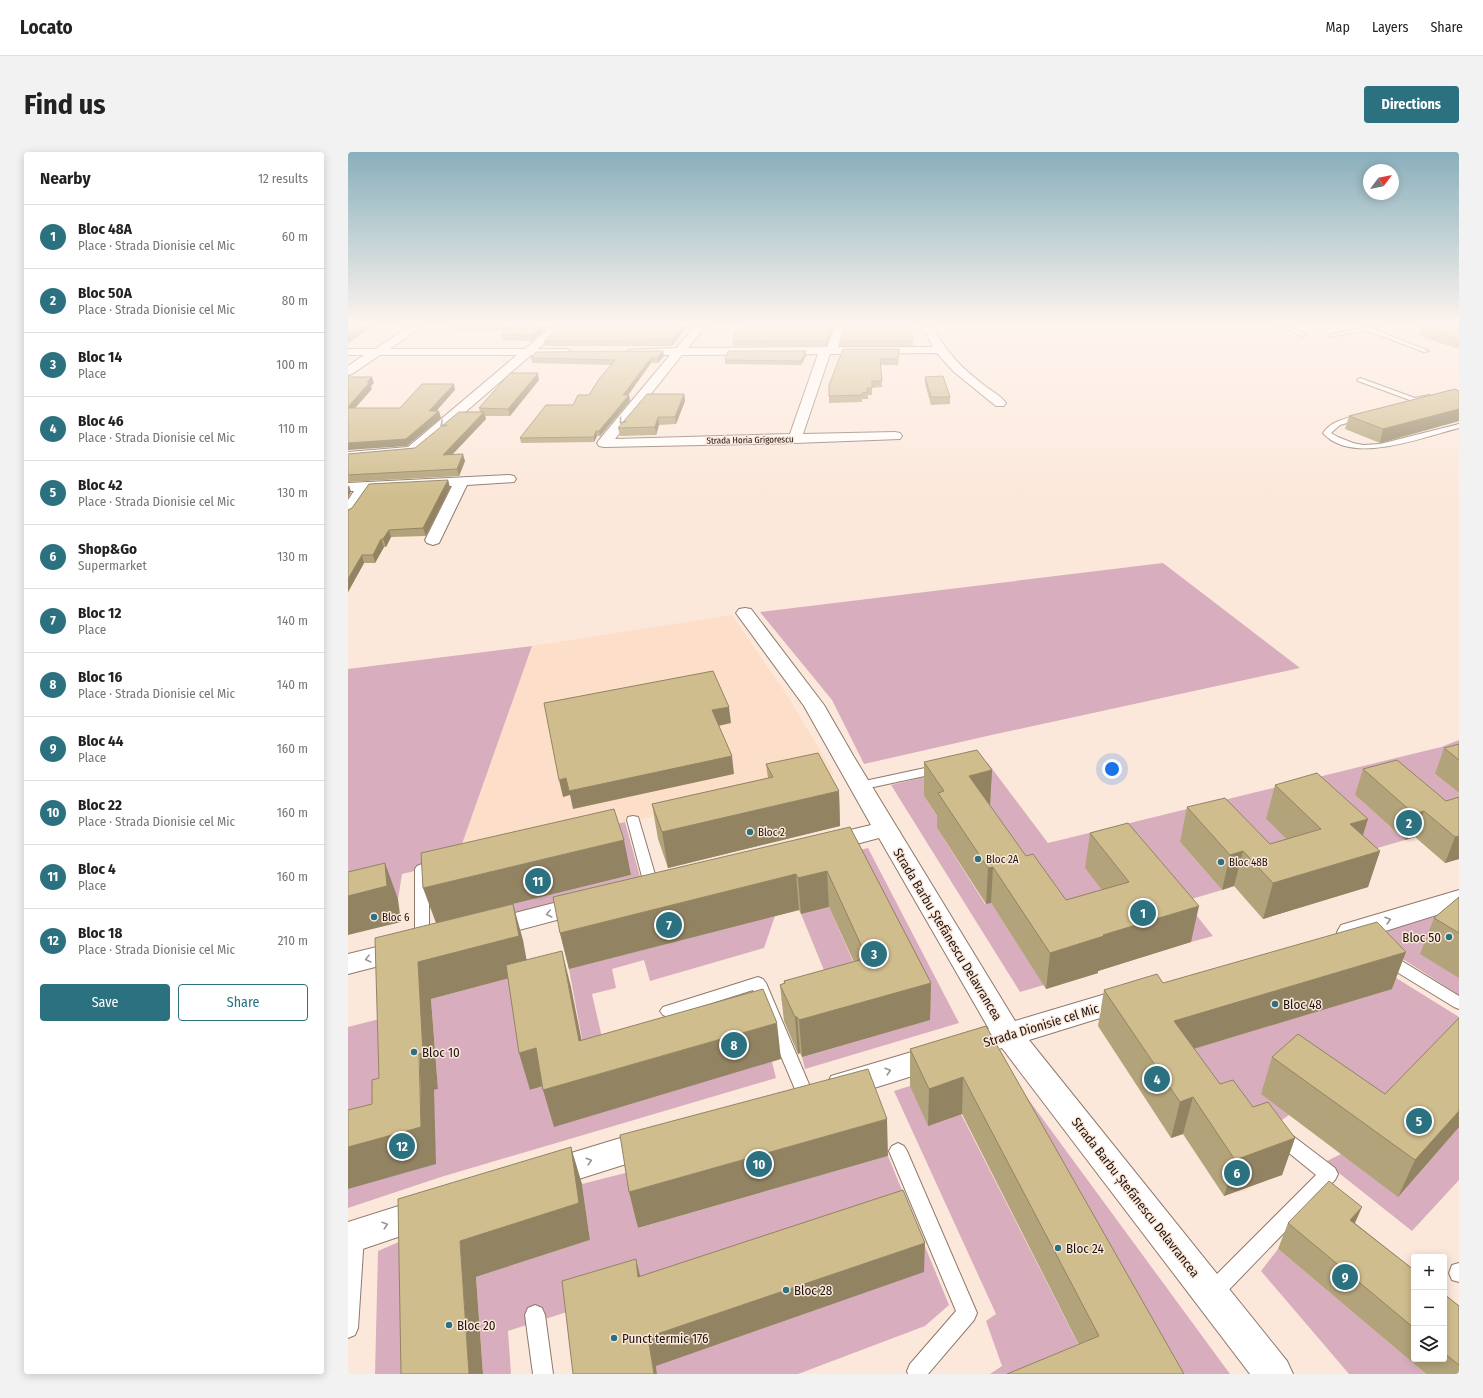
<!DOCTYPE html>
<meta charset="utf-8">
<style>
:root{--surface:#fff;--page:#f2f2f2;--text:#222;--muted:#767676;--line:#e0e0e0;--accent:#2c7180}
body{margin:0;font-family:"Fira Sans Condensed",sans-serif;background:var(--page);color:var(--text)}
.controls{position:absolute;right:12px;bottom:12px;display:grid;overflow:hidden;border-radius:4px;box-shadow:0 2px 10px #0003}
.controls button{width:36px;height:36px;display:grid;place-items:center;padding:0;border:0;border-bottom:1px solid var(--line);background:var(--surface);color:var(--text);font:20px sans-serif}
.compass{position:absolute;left:1015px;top:12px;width:36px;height:36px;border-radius:50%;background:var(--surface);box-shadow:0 2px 10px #0003;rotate:58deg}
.you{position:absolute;left:764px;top:617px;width:14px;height:14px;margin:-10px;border:3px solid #fff;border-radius:50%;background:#1a73e8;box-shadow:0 0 0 6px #1a73e833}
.badge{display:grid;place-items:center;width:26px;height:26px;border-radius:50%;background:var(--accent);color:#fff;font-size:13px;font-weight:700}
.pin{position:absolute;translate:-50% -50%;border:2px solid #fff;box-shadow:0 1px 4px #0006}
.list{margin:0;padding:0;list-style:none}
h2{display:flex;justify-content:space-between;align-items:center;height:52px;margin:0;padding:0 16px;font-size:17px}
h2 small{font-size:13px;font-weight:400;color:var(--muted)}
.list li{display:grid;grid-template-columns:26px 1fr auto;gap:12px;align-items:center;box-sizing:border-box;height:64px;padding:0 16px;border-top:1px solid var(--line)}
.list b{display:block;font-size:15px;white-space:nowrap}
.list p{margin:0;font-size:13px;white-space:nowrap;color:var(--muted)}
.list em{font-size:13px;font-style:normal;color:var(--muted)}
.actions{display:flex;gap:8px;padding:12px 16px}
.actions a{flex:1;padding:9px 0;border:1px solid var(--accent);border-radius:4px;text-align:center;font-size:14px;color:var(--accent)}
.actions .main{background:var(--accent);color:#fff}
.icon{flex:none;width:22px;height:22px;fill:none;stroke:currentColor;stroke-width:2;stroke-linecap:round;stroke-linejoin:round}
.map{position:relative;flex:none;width:1111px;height:1222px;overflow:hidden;border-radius:4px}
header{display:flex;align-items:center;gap:24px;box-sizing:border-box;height:56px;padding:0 20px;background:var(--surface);border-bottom:1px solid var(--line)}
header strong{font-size:19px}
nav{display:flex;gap:22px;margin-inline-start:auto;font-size:14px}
.intro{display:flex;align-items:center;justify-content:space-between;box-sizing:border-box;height:96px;padding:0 24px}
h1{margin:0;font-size:28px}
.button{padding:10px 18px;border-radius:4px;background:var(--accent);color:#fff;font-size:14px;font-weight:700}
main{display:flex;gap:24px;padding:0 24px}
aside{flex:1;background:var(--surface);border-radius:4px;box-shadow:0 2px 10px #0003}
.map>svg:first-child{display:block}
.built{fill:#fddec8}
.green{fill:#d8aebe}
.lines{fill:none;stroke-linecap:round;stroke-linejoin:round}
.lane-casing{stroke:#8f796a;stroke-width:2}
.street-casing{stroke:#8f796a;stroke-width:2}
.lane{fill:#fff;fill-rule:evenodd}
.street{fill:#fff;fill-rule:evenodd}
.wall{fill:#b3a37a}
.shaded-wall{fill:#928463}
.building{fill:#d0bd8e;stroke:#928463}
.oneway{stroke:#999593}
.poi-dot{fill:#2c7180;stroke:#fce8db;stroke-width:1.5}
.labels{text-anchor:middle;stroke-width:3;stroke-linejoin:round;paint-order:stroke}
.far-street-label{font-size:9px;fill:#1c140e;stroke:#fce8db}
.poi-label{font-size:11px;fill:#1c140e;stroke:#fce8db;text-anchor:start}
.near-street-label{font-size:13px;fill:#1c140e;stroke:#fce8db}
.near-poi-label{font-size:13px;fill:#1c140e;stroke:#fce8db;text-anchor:start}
</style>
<header>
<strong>Locato</strong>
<nav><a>Map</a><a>Layers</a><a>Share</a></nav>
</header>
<div class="intro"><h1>Find us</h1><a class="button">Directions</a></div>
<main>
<aside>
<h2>Nearby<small>12 results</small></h2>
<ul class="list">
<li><span class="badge">1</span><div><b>Bloc 48A</b><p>Place · Strada Dionisie cel Mic</p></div><em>60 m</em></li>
<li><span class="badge">2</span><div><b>Bloc 50A</b><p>Place · Strada Dionisie cel Mic</p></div><em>80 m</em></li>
<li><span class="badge">3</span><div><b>Bloc 14</b><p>Place</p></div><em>100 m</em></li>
<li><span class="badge">4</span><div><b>Bloc 46</b><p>Place · Strada Dionisie cel Mic</p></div><em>110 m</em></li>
<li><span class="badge">5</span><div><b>Bloc 42</b><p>Place · Strada Dionisie cel Mic</p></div><em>130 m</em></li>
<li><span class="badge">6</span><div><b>Shop&amp;Go</b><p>Supermarket</p></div><em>130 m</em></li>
<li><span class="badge">7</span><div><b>Bloc 12</b><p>Place</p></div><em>140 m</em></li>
<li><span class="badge">8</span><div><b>Bloc 16</b><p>Place · Strada Dionisie cel Mic</p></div><em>140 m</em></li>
<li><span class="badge">9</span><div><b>Bloc 44</b><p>Place</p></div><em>160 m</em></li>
<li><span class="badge">10</span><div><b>Bloc 22</b><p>Place · Strada Dionisie cel Mic</p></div><em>160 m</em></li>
<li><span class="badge">11</span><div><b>Bloc 4</b><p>Place</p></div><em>160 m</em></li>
<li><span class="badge">12</span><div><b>Bloc 18</b><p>Place · Strada Dionisie cel Mic</p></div><em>210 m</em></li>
</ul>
<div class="actions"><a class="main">Save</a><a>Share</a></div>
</aside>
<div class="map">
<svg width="1111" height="1222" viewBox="0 0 1111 1222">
<rect width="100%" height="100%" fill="#fce8db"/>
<path class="built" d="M384 463 441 546 486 622 475 626 108 709 184 494Z"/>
<path class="green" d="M815 411 952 516 648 582 516 612 484 548 412 460Z
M184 494 108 709 277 670 294 732 89 780 88 771 283 723 92 713 54 722 50 747 0 760V517Z
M1111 588V615L1087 622 1111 641V668L1007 643 1057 688 1009 702 918 667 963 712 832 690 874 738 837 749 865 784 843 790 774 706 775 766 723 781 576 644 595 674 589 676 637 752 643 751 696 833 672 840 543 633 639 610 700 691 1093 595Z
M520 696 611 871 457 917 454 905 582 868 503 710 434 717Z
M1111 752V843L1017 783Z
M481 755 520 843 440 865 433 847 482 833 453 762Z
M427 764 416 796 302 829 296 808 264 817 268 836 244 842 259 907 241 925 221 817Z
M1016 806 1111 865V886L1022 979 941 963 908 986 819 885Z
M181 821 183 938 199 933 424 910 428 926 93 1025 0 1056V875L43 864 47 949 90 937 83 847Z
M650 906 882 1222H807Z
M562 934 613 962 744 1219 737 1222H642L654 1214 638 1169 648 1162 546 939Z
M1111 975V1028L1064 1079 977 1010 993 1002Z
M540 1004 601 1153 577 1174 450 1222H309L308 1214 225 1158 160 1179 163 1222H135L128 1125 242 1088 234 1032 281 1020 290 1076Z
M67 1083 72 1222H27L30 1099Z
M930 1097 1078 1222H1001L913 1119Z"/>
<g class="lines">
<defs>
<path id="lane" d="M931 174H938L959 183 954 184Z
M1028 174 1030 175 1029 176 1025 177 1081 199 1076 200 1018 178 983 185 980 183Z
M1012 226 1067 246 1081 243 1084 245 1067 250 1010 229 1009 228Z
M1014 262H1017V266L992 273 983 281 990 285 1005 291 1015 293 1032 292 1111 272V276C1075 285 1004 314 975 281 984 268 1000 266 1014 262Z
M591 613 595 614 597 617 595 620 512 638 508 637 506 634 508 631 512 630Z
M285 664 290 665 291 668 311 736 309 739 304 741 299 739 297 736 279 668 280 665Z
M74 712 79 714 81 717V790L79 794 74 795 69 794 67 790V717L69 714Z
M1039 802 1044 803 1111 844V857L1106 855 1034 811 1032 807 1034 803Z
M410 825 415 827 418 831 466 944 464 949 458 951 452 949 405 838 320 865 315 863 312 859 315 855Z
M931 976 937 978 987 1016 990 1022 987 1028 871 1148 864 1151 857 1148 854 1141 857 1134 968 1023 925 988 922 983 925 978Z
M550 991 556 994 559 999 629 1161 626 1168 580 1222H560L559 1219 562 1212 608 1159 541 999 544 994Z
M7 1075 14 1078 16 1084 10 1176 7 1183 0 1186V1079Z
M1111 1111V1130L1104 1128 1101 1121 1104 1113Z
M187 1153 194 1156 197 1163 205 1222H185L177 1163 180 1156Z"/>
<path id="street" d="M62 174H74L42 197H177L204 174H215L190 197H217L221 198 223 200 221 202 217 203H183L69 302 0 308V300L60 295 169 203H32L4 222 0 223V214L16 203H0V197H27Z
M347 174H357L340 196 479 195 487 174H497L490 195H585L575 174H585C596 199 615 217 637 234 644 239 653 244 658 251L656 254H648L638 246 605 219 589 201 482 202 455 282 547 280 552 281 554 284 552 287 447 291 256 295 251 294 249 291 251 288 322 203H285L281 202 279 200 281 198 328 196ZM470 202 442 282 267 287 334 203Z
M161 323 166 324 168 327 166 330 119 333 91 391 85 393 79 391 77 388 104 334 22 338 5 363 0 365V348L6 339H0V331Z
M397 456 403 457 476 553 506 605 667 869 781 835 791 838 795 846 791 854 681 888 939 1209 945 1222H902L654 896 494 946 483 942 479 933 483 924 641 877 531 686 478 700 469 698 466 692 469 686 523 673 456 554 388 461 391 457Z
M1111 738V756L1002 790 993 787 989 780 993 773Z
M237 743 246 746 250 752 246 758 141 786 132 784 128 777 132 770Z
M57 788 66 791 70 798 66 805 0 822V802Z
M302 977 313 981 318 991 313 1001 199 1037 187 1032 183 1022 187 1012Z
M79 1045 91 1049 96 1060 91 1071 0 1102V1070Z"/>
</defs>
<use href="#lane" class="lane-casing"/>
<use href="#street" class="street-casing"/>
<use href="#lane" class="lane"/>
<use href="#street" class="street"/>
</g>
<path class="wall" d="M104 174H202L184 189 155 188 154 183 158 179H106Z
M339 174 324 194H197L196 189Z
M487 174 478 194H385V189L394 180Z
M1075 174H1111V197L1071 184 1073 175 1077 174Z
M492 189H565V194H492Z
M551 197 550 213H533L534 235 524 236V243H520V247H514V250L481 251V233Z
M316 204 310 211H303L280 243H281L282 249 252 284H249L246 290 173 291 172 286 241 243 263 213 184 211 183 206Z
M458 204 453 213 377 212V208Z
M577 225 602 245V252L583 253 577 232Z
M191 228 162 264H137L138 267 104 303 117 309 111 324 0 330V302L67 296 132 260 131 256Z
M1111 239V269L1032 291 997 277 1001 264Z
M336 242 337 249 328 272 311 273 308 283 272 284 270 276Z
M100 328 102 336 78 384 43 385 38 395H36L27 411H16L0 440V358Z
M1111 592V641L1087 622 1096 596Z
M576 610 644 618 642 653H641L678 704 718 748 754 738 737 716 742 681 843 790 750 819V821L698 837 643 751 638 752 589 676V664L576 644Z
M418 612 491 639 492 674 320 716 310 687 304 652 420 626Z
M1015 617 1098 649 1111 645V707L1097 711 1067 685 1057 688 1007 643Z
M927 633 1015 684 1032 699 1020 735 915 767 886 734 874 738 832 690 839 655 922 692 938 687 918 667Z
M502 675 583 831 582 868 454 905 452 901 450 902 436 869 432 833 436 831V829L506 810 481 755 453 762 451 758 221 817 212 781Z
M1111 745V826L1072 802 1086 766Z
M815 831 1044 837 846 897 872 932 905 955 947 986 934 1023 876 1044 835 982 823 986 750 874 756 838Z
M638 874 836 1222 731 1193 614 962 580 974 562 934V897Z
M924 905 1037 942 1111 975 1050 1045 913 942Z
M940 1071H1007L1066 1118V1207H1096V1142L1111 1154V1222H1078L930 1097Z"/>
<path class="shaded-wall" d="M13 174H26L0 191V182Z
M195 174H202L184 189 183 184Z
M335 174H339L324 194 323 188Z
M484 174H487L478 194V189Z
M315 199 316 204 310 211 309 206Z
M458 199V204L453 213V209Z
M303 206V211L276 249 275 243Z
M190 221 191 228 162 264 160 257Z
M24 225 26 231 23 234 24 237 1 263 0 260V255L19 230Z
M106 232 107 238 83 265 81 259Z
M336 242 337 249 328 272 327 265Z
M281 243 282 249 252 284 251 279Z
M1111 257V269L1032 291 1035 277Z
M91 259 93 266 59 294 0 298V291Z
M136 260 138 267 97 310 95 303Z
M310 265 311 273 308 283 307 275Z
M248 279 249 284 246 290V285Z
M115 302 117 309 111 324 109 317Z
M100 328 102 336 78 384 75 376Z
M1 333 3 340 0 346V335Z
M41 378 43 385 38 395 35 387Z
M33 387 36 395 27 411 25 403Z
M14 403 16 411 0 440V427Z
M381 555 383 571 366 575 364 558Z
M384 604 386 622 225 657 222 643 215 645 211 628 218 626Z
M644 618 642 653 619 659 621 624Z
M491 639 492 674 320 716 314 680Z
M1076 659 1067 685 1057 688 1066 662Z
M1020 667 1009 702 1002 672Z
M1111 684V707L1097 711 1107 685Z
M276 688 283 723 88 771 75 736Z
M895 699 886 734 874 738 882 703Z
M1032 699 1020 735 915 767 925 731Z
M37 711 50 747 53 770 0 783V744Z
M645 715 643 751 638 752 640 716Z
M479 719 481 755 453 762 450 726Z
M448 722 451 758 221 817 212 781Z
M165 752 175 788 181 821 83 847 90 937 86 938 88 1012 0 1037V995L73 975 70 810Z
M851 754 843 790 750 819V821L698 837 702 801 755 783Z
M214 799 223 835 241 925 429 871 433 907 206 975 195 938 231 889Z
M1058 800 1044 837 818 905 826 869Z
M583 831 582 868 454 905 451 868Z
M447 865H449L452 901 450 902Z
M188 896 199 933 182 938 171 901Z
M615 925 614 962 580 974 581 937Z
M845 945 835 982 823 986 832 950Z
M1111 959V975L1050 1045 1067 1008Z
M539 967 540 1004 290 1076 281 1040Z
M947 986 934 1023 876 1044 887 1008Z
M223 995 234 1032 242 1088 128 1125 135 1222H121L112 1089Z
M1014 1055 1003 1080 1002 1068Z
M577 1091 576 1120 308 1214 309 1222H306L300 1185Z
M288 1107 295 1136 290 1125Z"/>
<path class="building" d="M0 174H13L0 182Z
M104 174H195L183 184 154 183 164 174Z
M212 174H335L323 188 196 189Z
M398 174H484L478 189H385L388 180H394Z
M497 174H560L565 189H492Z
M1080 174H1111V187L1073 175Z
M495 197H551L550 207H532L534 229H524V236H519L520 240 514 241V243L481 244V233Z
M315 199 309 206H303L275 243H281L251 279H248L246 285 172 286 198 253H225L230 243H241L251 227 267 208 183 206 188 200Z
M380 199H458L453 209 377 208Z
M162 221H190L160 257 131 256Z
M595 224 602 245H583L577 225Z
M0 225H24L19 230H22L0 255Z
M74 232H106L81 259H91L58 287 0 291V256H52Z
M1107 237 1111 239V257L1035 277 1001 264Z
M299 242H336L327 265H310L307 275 270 276Z
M111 260H136L95 303 115 302 109 317 0 323V302L67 296Z
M100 328 75 376 41 378 35 387H33L25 403H14L0 427V358L4 356 21 332Z
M365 519 381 555 364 558 384 604 221 639 218 626 211 628 196 551Z
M1111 592V608L1096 596Z
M629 598 644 618 621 624 678 704 685 702 718 748 781 730 742 681 780 671 851 754 755 783 756 784 702 801 645 715 640 716 590 641 596 639 576 610Z
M470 601 491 639 314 680 304 652 425 625 418 612Z
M1049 608 1098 649 1111 645V684L1107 685 1076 659 1066 662 1015 617Z
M969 621 1020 667 1002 672 1032 699 925 731 895 699 882 703 839 655 877 646 922 692 973 677 927 633Z
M266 657 276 688 75 736 73 701Z
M502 675 583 831 451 868 449 865H447L432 833 437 831 436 829 519 806 479 719 450 726 448 722 212 781 205 745Z
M37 711 39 734 0 744V720Z
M1111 745V781L1086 766Z
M165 752 171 784 70 810 75 901 71 902 73 975 0 995V958L24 952V928L31 926 27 786Z
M1029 770 1058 800 826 869 872 932 885 928 905 955 920 950 947 986 887 1008 845 945 832 950 756 838 809 822 815 831Z
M214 799 231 889 415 837 429 871 195 938 188 896 171 901 158 813Z
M1111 866V959L1067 1008 924 905 950 882 1037 942Z
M638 874 836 1222H659L751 1184 615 925 581 937 562 897Z
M520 917 539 967 281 1040 272 983Z
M223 995 231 1051 112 1089 121 1222H53L50 1047Z
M981 1029 1014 1055 1002 1068 1066 1118V1176L940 1071Z
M555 1038 577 1091 300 1185 306 1222H225L214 1129 288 1107 290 1125Z
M1096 1142 1111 1154V1213L1096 1201Z"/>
<defs><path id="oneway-chevron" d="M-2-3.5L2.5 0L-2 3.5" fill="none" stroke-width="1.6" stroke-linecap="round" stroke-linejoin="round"/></defs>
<g class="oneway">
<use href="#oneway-chevron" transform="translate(274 269) rotate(129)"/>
<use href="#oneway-chevron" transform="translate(95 272) rotate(139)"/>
<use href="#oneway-chevron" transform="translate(201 762) rotate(166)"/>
<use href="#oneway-chevron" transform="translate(1040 768) rotate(-17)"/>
<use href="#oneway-chevron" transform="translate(20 807) rotate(166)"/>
<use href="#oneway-chevron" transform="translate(540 919) rotate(-17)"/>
<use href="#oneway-chevron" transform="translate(241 1009) rotate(-17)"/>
<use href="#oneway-chevron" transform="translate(37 1073) rotate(-18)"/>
</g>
<linearGradient id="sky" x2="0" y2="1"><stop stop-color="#89afbc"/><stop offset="0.5" stop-color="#fef5ef"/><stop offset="1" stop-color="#fef5ef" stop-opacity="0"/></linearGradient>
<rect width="1111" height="345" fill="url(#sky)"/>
<g class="poi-dot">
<circle cx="402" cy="680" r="4"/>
<circle cx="630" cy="707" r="4"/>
<circle cx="873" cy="710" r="4"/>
<circle cx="26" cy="765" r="4"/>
<circle cx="1101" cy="785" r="4"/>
<circle cx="927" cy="852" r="4"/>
<circle cx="66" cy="900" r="4"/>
<circle cx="710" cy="1096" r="4"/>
<circle cx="438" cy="1138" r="4"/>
<circle cx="101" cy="1173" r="4"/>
<circle cx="266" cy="1186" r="4"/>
</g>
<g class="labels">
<g class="far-street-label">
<text transform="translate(402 288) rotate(-1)" y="3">Strada Horia Grigorescu</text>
</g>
<g class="poi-label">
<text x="410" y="684">Bloc 2</text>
<text x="638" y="711">Bloc 2A</text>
<text x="881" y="714">Bloc 48B</text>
<text x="34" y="769">Bloc 6</text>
</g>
<g class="near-street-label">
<text transform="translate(600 782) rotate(59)" y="5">Strada Barbu Ștefănescu Delavrancea</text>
<text transform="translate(693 873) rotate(-17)" y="5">Strada Dionisie cel Mic</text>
<text transform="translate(788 1045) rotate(52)" y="5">Strada Barbu Ștefănescu Delavrancea</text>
</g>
<g class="near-poi-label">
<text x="1093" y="790" text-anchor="end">Bloc 50</text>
<text x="935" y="857">Bloc 48</text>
<text x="74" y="905">Bloc 10</text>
<text x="718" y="1101">Bloc 24</text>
<text x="446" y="1143">Bloc 28</text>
<text x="109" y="1178">Bloc 20</text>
<text x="274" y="1191">Punct termic 176</text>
</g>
</g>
</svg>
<div class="controls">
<button>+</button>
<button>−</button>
<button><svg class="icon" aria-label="layers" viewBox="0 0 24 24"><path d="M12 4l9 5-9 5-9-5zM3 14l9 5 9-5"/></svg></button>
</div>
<svg class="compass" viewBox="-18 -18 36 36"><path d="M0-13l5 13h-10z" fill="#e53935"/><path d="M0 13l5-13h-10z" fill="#767676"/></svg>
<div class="you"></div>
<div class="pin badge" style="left:795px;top:761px">1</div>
<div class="pin badge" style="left:1061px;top:671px">2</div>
<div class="pin badge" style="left:526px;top:802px">3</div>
<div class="pin badge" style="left:809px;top:927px">4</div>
<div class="pin badge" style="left:1071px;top:969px">5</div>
<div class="pin badge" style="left:889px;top:1021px">6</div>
<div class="pin badge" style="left:321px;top:773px">7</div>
<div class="pin badge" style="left:386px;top:893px">8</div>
<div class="pin badge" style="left:997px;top:1125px">9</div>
<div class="pin badge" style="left:411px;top:1012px">10</div>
<div class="pin badge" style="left:190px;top:729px">11</div>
<div class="pin badge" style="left:54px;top:994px">12</div>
</div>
</main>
